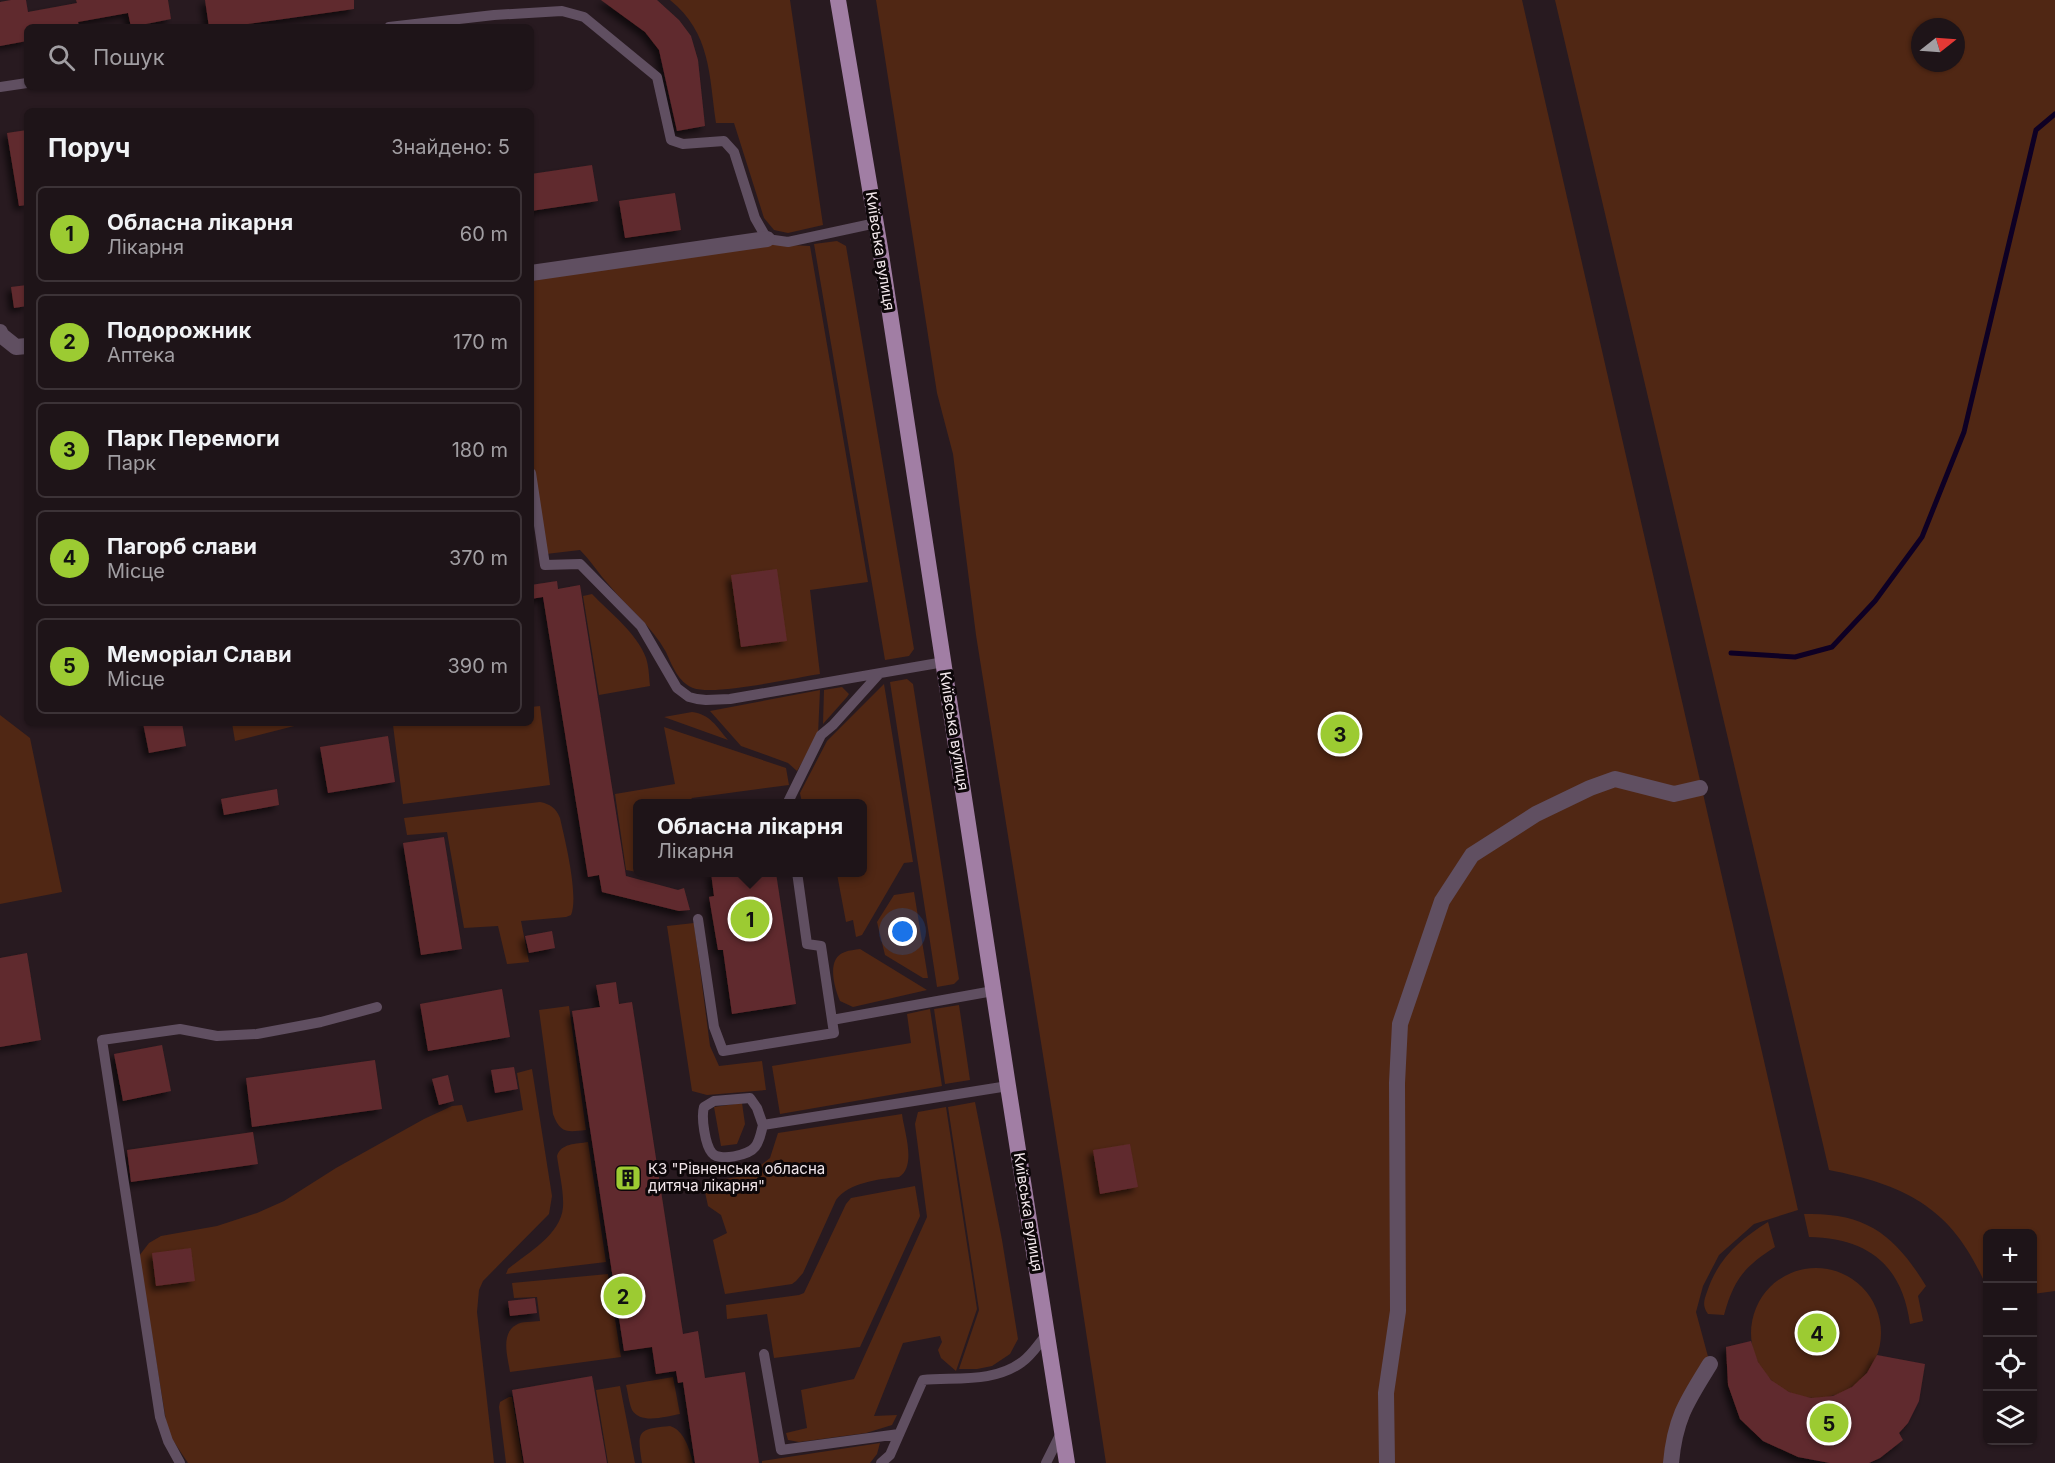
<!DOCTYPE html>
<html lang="uk">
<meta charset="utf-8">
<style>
:root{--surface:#1e1418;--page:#2b2125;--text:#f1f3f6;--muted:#a19ea2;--line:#3c3337;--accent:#9ccb32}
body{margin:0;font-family:Inter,sans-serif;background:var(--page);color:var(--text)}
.controls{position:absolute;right:18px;bottom:18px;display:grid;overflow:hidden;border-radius:9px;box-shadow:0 2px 4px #0004}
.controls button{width:54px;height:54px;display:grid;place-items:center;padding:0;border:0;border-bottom:2px solid var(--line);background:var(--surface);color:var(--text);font:30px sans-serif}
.compass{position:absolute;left:1911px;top:18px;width:54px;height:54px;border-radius:50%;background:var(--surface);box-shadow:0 2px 4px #0004;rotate:73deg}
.you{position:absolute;left:903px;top:932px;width:21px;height:21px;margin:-15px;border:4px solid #fff;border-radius:50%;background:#1a73e8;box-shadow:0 0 0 9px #1a73e833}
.badge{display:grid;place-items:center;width:39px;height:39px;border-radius:50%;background:var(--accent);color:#111;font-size:20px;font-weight:700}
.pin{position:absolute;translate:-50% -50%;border:3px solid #fff;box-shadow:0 2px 6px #0006}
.popup{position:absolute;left:633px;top:799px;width:234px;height:78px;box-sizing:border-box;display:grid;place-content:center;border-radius:9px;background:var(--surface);filter:drop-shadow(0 2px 4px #0005);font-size:20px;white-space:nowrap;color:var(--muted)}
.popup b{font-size:22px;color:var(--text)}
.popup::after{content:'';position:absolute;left:50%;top:100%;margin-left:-12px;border:12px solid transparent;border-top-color:var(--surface)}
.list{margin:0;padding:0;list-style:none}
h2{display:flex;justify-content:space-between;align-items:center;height:78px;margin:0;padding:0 24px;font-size:26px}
h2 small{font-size:20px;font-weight:400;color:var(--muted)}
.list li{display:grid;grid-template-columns:39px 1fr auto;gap:18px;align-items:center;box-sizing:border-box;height:96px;margin:0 12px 12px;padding:0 12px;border:2px solid var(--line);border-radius:9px}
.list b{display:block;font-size:22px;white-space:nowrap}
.list p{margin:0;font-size:20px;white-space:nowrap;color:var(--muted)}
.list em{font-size:20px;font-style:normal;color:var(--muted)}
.icon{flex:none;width:33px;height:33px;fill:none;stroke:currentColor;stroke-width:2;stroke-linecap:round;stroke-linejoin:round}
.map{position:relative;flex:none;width:2055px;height:1463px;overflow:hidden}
.search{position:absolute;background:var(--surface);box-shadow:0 2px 4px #0004;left:24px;top:24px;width:510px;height:66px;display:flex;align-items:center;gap:15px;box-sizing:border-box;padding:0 21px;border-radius:9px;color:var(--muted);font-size:22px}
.panel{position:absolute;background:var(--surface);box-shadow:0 2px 4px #0004;left:24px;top:108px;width:510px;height:618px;border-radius:9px}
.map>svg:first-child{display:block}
.green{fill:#502714;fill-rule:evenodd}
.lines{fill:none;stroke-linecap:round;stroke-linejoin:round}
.stream{stroke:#0e0024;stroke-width:5}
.building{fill:#612a2d;filter:url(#shadow)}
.service{stroke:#604f61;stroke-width:10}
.minor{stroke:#604f61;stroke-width:16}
.primary{stroke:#a17ea4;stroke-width:16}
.labels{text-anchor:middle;stroke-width:6;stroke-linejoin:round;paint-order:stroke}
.street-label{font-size:15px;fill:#f1e6ea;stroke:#0d0709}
.poi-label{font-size:15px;fill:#f1e6ea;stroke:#0d0709;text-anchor:start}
</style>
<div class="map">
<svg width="2055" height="1463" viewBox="0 0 2055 1463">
<defs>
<filter id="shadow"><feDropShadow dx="-4.5" dy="4.5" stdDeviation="3" flood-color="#0009"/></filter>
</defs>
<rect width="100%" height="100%" fill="#281a20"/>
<path class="green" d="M670 0H790L823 225 788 233 774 230 764 218 734 123H716C709 75 711 33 670 0Z
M876 0H1522L1798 1210 1754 1224 1719 1255 1703 1286 1696 1312 1710 1364 1671 1463H1106L1062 1174 976 635 953 454 937 393Z
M1555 0H2055V1291L2033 1294 2032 1234H1988L1987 1288C1954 1210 1910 1186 1829 1170ZM1920 27H1956V63H1920Z
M837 241 846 246 914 649 909 656 885 660 814 244Z
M768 244 810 246 868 582 810 590 820 674C793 678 715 696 693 688 678 682 672 665 666 652 651 625 628 608 609 585 599 574 591 561 580 550L546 554 531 455V278Z
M592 594C610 613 637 633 646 658 649 667 649 677 650 686L599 695 583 596Z
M907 679 913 684 959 979 954 984 937 987 890 682Z
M884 684 913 862 904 863 862 935 856 937 853 920 846 922 837 874 838 873 862 872V804L802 803 800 793 827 741Z
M842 687 849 694 847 697 823 724 824 690Z
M820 690 818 735 797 771 788 763 741 746 710 711Z
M540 706 550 785 403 804 393 725 407 723H531V707Z
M692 712C710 714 717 727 728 740L664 717Z
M0 715 30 738 62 892 0 904Z
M232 723H306L235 741Z
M664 727 786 768 789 785 692 798 688 803 638 804 637 872 626 870 615 794 675 784Z
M540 802C550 804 556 808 560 818 565 840 579 896 571 915L566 917 521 921 529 962 507 964 498 926 464 928 447 832 407 835 404 818Z
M914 892 928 978H923L885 955 877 922 894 895Z
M694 923 710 1046 719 1066 762 1061 766 1090 707 1095 692 1091 667 926Z
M860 949 927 990 853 1007 840 1001C834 987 826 958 845 952 849 950 855 950 860 949Z
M959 1005 970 1080 945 1084 934 1009Z
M569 1006 586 1130C568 1132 560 1134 553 1114L539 1010Z
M930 1009 942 1086 780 1114 772 1066 911 1043 907 1014Z
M532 1069 552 1196 549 1214 483 1281 479 1290 477 1312 494 1463H188L168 1433 139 1256 149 1243 161 1236 217 1226 257 1213 284 1201 336 1168 424 1119 452 1106 462 1105 467 1122 523 1110 517 1073Z
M975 1102 1002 1240 1018 1339 1010 1354 992 1366 977 1369H959L979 1310 948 1107Z
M742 1103 745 1124 737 1144 721 1146 714 1107Z
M946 1107 977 1309 956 1371 941 1358 938 1350 942 1342 940 1336 903 1343 874 1416 897 1415 892 1425 866 1433 799 1442 788 1440 786 1433 807 1428 801 1390 854 1379 927 1217 915 1124 918 1112Z
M902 1114C904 1131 917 1166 899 1177 878 1179 848 1183 836 1200L803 1273 796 1281 792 1284 725 1294 713 1240 727 1233 721 1215 708 1206 703 1183 748 1175 770 1158 778 1133Z
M588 1142 606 1262 506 1274 508 1269C527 1253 561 1235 563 1207 564 1191 559 1172 557 1156 561 1143 576 1144 588 1142Z
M915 1186 920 1216 860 1347 774 1358 767 1314 727 1319 726 1305 799 1295 804 1293 846 1204 851 1198Z
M1804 1214C1866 1212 1895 1235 1926 1286L1918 1296 1923 1321 1910 1324C1902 1265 1868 1238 1809 1237Z
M1768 1222 1775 1247C1744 1267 1734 1279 1724 1315L1708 1314C1702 1306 1704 1300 1707 1292 1717 1260 1740 1239 1768 1222Z
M1751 1333a65 65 0 1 1 130 0a65 65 0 1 1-130 0Z
M608 1274 621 1357 510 1372C508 1358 500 1334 516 1325 521 1321 533 1322 540 1321L537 1297 514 1298 512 1283Z
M673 1377 680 1414C667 1416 641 1425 632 1410 629 1403 628 1393 626 1385Z
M620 1386 635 1463H608L596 1390Z
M509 1397H512L523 1463H506L499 1407 500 1402Z
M670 1426C684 1430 690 1450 693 1463H642C637 1431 637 1429 670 1426Z
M880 1443 877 1454 870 1463H762V1461Z"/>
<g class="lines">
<path class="stream" d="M1731 653 1795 657 1832 647 1875 601 1922 537 1964 432 2036 130 2055 114"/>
</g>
<path class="building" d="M11 0H26L28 12 77 3 76 0H168L171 19 131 27 128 13 78 22 79 27H27V41L0 46V2Z
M205 0H354V9L226 27H209Z
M601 0H657L679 20 691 36 698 60 705 126 677 131 659 50 645 32Z
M27 130V205L19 206 7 133Z
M592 165 598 201 531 211V174Z
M675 193 681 230 625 238 619 201Z
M27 285V306L14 308 11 287Z
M777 569 787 641 741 647 731 575Z
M557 581 558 589 580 585 626 876 678 890 684 888 690 910 679 911 602 892 599 875 588 877 543 597 531 599V585Z
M143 723H182L186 746 149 753Z
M388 736 395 782 328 793 320 747Z
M277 789 279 805 224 815 221 799Z
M444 837 462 949 421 955 403 843Z
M711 873H776L796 1004 732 1014 723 950H718L709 897 714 896Z
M552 931 555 948 529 953 525 936Z
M27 953 41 1040 0 1047V958Z
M616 982 619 1004 632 1002 683 1334 698 1331 705 1378 745 1372 759 1463H695L683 1382 678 1383 676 1371 656 1374 652 1347 624 1351 572 1011 600 1007 596 985Z
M502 989 510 1037 428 1051 420 1004Z
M162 1045 171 1091 123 1101 114 1054Z
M375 1060 382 1109 252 1127 246 1078Z
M514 1067 518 1089 495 1093 491 1070Z
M448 1075 454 1101 439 1105 432 1079Z
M253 1132 258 1164 131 1182 127 1150Z
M1130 1144 1138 1187 1100 1194 1093 1150Z
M191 1248 195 1281 156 1286 152 1253Z
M535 1298 537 1313 510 1316 508 1301Z
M1751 1341 1758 1362 1771 1380 1789 1392 1811 1398 1833 1396 1852 1387 1867 1373 1877 1355 1925 1364 1919 1401 1908 1423 1899 1433 1903 1440 1880 1458 1869 1463H1830L1798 1457 1763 1441 1740 1419 1728 1385 1726 1347Z
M592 1376 607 1463H524L512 1390Z"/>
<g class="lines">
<path class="service" d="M389 27 494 15 562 11 584 17 657 77 671 140 683 144 724 141 734 152 755 218 767 239 788 242 876 223
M0 87 27 83
M531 473 545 565 580 564 641 626 677 688 689 697 697 699 706 700 730 699 944 662
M787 804 821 735 833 725 879 674
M797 872 807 944 821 946 832 1020 993 991
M698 919 714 1027 723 1051 834 1033 832 1020
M763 1125 757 1108 750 1098 714 1101 704 1107C701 1117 705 1145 712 1153 719 1162 749 1155 755 1147 760 1141 761 1132 763 1125L1008 1086
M764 1354 781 1450 899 1434
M180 1463 168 1441 160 1417 102 1040 180 1029 217 1036 257 1034 321 1022 377 1007
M881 1463 890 1455 923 1380C956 1377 994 1383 1022 1362 1032 1355 1039 1343 1047 1334
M1046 1463 1062 1431"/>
<path class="minor" d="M531 273 767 239
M0 332 1 335 16 347 27 346
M1387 1463 1386 1393 1398 1311 1397 1083 1400 1024 1442 901 1472 855 1536 814 1590 788 1615 779 1674 794 1700 788
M1671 1463C1675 1418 1687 1401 1710 1364"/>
<path class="primary" d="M838 0 880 248 1008 1086 1067 1463"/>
</g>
<defs>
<symbol id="building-square" viewBox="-11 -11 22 22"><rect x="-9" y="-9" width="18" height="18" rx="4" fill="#9ccb32" stroke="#0d0709"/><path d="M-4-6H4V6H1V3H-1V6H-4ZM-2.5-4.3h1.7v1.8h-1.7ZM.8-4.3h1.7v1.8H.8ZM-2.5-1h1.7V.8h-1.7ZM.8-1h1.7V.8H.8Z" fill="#111"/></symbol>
</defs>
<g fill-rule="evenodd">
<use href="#building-square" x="613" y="1163" width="30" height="30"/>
</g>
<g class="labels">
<g class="street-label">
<text transform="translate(880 251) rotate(81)" y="5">Київська вулиця</text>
<text transform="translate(954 731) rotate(81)" y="5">Київська вулиця</text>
<text transform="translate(1028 1212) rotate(81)" y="5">Київська вулиця</text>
</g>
<g class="poi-label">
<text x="648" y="1174">КЗ "Рівненська обласна<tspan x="648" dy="17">дитяча лікарня"</tspan></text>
</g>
</g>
</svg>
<div class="controls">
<button>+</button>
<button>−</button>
<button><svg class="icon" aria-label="locate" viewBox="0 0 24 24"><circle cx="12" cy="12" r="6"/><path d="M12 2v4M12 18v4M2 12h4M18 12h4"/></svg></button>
<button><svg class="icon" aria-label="layers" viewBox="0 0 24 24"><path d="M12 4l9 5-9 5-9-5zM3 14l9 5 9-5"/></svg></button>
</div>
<svg class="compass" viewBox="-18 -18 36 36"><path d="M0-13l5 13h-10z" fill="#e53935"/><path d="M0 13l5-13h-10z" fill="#a19ea2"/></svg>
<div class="you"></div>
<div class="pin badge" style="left:750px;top:919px">1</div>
<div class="popup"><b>Обласна лікарня</b>Лікарня</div>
<div class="pin badge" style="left:623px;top:1296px">2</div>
<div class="pin badge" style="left:1340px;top:734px">3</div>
<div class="pin badge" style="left:1817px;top:1333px">4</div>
<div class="pin badge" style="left:1829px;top:1423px">5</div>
<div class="search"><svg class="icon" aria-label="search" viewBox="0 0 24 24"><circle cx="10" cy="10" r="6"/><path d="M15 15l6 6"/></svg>Пошук</div>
<section class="panel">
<h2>Поруч<small>Знайдено: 5</small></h2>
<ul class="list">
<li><span class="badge">1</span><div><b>Обласна лікарня</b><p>Лікарня</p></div><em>60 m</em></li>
<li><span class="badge">2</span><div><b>Подорожник</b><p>Аптека</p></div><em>170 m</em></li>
<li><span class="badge">3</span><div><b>Парк Перемоги</b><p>Парк</p></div><em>180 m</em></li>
<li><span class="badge">4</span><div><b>Пагорб слави</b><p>Місце</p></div><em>370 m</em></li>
<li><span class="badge">5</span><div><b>Меморіал Слави</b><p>Місце</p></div><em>390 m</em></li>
</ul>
</section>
</div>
